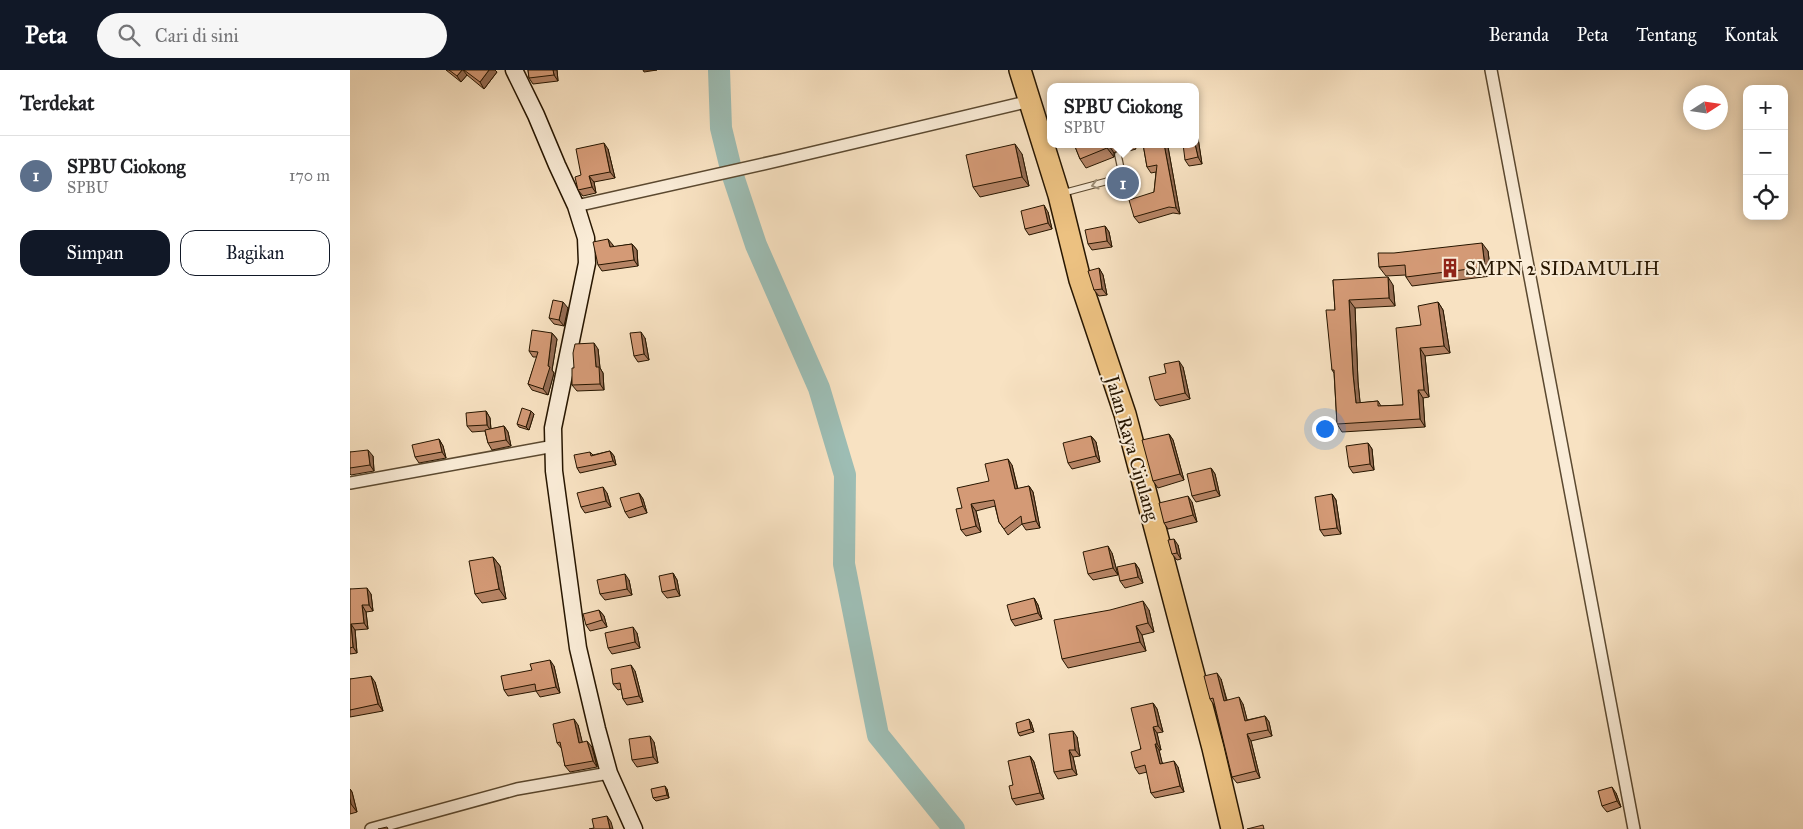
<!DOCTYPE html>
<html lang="id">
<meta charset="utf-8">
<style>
:root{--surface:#fff;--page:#f6f6f6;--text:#202124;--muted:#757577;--line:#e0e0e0;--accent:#111827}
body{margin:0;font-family:"IM FELL Great Primer",serif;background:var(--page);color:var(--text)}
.controls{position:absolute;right:15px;top:15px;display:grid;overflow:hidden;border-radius:10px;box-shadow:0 2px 12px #0003}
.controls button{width:45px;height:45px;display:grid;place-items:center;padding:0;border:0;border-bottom:1px solid var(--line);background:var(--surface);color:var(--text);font:25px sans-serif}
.compass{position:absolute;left:1333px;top:15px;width:45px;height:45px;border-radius:50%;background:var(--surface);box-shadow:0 2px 12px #0003;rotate:78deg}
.you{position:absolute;left:974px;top:358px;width:18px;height:18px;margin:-12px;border:4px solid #fff;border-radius:50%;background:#1a73e8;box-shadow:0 0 0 8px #1a73e833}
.badge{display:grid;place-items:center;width:32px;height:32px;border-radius:50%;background:var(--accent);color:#fff;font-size:16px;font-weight:700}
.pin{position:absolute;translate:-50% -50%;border:2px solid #fff;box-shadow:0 1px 5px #0006}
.popup{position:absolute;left:697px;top:13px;width:152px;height:65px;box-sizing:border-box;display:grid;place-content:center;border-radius:10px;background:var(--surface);filter:drop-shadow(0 1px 4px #0005);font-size:16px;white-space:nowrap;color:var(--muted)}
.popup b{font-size:19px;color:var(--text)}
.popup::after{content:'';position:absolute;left:50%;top:100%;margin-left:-10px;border:10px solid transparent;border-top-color:var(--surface)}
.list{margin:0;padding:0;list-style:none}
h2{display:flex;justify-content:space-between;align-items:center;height:65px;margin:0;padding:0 20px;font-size:21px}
h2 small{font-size:16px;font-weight:400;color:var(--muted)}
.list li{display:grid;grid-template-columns:32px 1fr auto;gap:15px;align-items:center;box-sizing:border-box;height:80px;padding:0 20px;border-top:1px solid var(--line)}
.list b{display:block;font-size:19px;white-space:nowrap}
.list p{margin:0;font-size:16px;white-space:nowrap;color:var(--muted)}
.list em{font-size:16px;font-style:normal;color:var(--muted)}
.actions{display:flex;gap:10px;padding:15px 20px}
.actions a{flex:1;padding:11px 0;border:1px solid var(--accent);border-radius:15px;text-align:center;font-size:18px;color:var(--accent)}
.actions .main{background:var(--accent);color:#fff}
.icon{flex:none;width:28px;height:28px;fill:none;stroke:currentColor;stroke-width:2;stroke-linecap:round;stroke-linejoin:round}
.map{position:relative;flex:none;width:1453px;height:759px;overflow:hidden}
header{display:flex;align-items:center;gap:30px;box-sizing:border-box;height:70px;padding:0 25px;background:var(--accent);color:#fff}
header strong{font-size:24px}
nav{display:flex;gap:28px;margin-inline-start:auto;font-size:18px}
.search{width:350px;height:45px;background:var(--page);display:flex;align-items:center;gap:12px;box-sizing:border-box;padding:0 18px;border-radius:28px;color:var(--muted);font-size:19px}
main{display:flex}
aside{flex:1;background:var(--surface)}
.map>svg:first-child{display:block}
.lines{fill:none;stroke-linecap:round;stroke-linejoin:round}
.river{stroke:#9dbdb4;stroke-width:22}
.lane-casing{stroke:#5b4930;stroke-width:8}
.street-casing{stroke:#5b4930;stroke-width:14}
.secondary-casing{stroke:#271600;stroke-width:19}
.highway-casing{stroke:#271600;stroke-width:24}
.lane{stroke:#faecd7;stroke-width:5.5}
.street{stroke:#faecd7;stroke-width:11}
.secondary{stroke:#faecd7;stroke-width:16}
.highway{stroke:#ecc181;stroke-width:21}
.wall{fill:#b68465;stroke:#271600}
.shaded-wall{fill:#946c53;stroke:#271600}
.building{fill:#d49a76;stroke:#271600}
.oneway{stroke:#9b8c76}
.labels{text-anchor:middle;stroke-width:4;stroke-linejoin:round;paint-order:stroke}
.poi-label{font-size:19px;fill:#271600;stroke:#faecd7;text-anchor:start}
.street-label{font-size:19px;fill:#271600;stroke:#faecd7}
</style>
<header>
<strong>Peta</strong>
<div class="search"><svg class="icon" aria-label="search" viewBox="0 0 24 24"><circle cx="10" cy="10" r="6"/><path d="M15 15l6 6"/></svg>Cari di sini</div>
<nav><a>Beranda</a><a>Peta</a><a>Tentang</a><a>Kontak</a></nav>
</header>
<main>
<aside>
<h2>Terdekat<small></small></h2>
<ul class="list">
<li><span class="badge" style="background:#5c6f8a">1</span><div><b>SPBU Ciokong</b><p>SPBU</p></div><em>170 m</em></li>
</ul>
<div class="actions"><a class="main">Simpan</a><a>Bagikan</a></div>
</aside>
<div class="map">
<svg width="1453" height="759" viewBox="0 0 1453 759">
<rect width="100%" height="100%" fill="#f8e2c2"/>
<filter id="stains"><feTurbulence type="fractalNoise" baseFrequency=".004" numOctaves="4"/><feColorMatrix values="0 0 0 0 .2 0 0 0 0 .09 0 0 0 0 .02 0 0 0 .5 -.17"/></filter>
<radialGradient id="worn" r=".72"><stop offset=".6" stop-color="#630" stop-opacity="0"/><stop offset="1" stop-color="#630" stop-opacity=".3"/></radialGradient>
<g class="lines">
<path class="river" d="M369 0 371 58 382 103 406 175 469 318 495 405 494 494 528 665 604 759"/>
<defs>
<path id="lane" d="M713 123 758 111 769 106 771 99 768 85"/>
<path id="street" d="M1141 0 1284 759
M226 136 431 90 680 31
M0 413 204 376
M21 759 167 719 259 703"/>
<path id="secondary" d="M164 0 186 45 207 95 226 136 236 168 237 193 203 358 204 401 228 578 247 659 259 703 284 759"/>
<path id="highway" d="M670 0 709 125 730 210 775 344 863 678 882 759"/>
</defs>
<use href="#lane" class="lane-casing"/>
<use href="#street" class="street-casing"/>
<use href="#secondary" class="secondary-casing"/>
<use href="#highway" class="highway-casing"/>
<use href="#lane" class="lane"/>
<use href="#street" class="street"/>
<use href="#secondary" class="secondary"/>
<use href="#highway" class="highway"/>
</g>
<path class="wall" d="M96 0H145L147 2 134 19 117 5 111 12Z
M178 0H207L208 11 183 14 179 8Z
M293 0H307L294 2Z
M848 68 852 94 839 96 835 90Z
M724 74H784L786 79 772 83 770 81H767L764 83V87L736 98 730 89Z
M793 74H816L818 77 830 144 823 143 789 153 784 147 804 122 806 102 801 103 797 97Z
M258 79 265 108 244 112 246 123 233 126 228 120Z
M672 84 679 116 630 127 623 117Z
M698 142 702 159 679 165 675 159Z
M755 156 759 162 762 177 742 180 738 174Z
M282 174 287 180 288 196 252 201 248 195 263 175V177Z
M1138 181 1141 206 1062 216 1056 207V205L1036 206 1029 197Z
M749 198 753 205 757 225 749 226 744 220Z
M983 210 1043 215 1045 236 1005 238 1008 312 1010 333 1028 331 1031 336 1053 335 1071 255 1088 232 1093 240 1100 283 1075 286 1079 327 1073 328 1075 357 992 362 987 354 984 303 982 300 985 240Z
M218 238 214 256 204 254 199 248Z
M202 263 207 269 202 300 204 303 198 325 182 320 178 314 187 287H183L179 281Z
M295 268 299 290 288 292 284 286Z
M248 279 250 298 253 303 254 320 227 321 222 315 224 298Z
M833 297 840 329 810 336 805 330 816 303Z
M136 341 140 348 141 359 154 356 158 362 161 376 142 380 138 373 135 361 122 362 117 356Z
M184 344 179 360 169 357 167 354Z
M819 364 823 370 834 410 808 418 803 411Z
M741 366 746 372 750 392 722 399 718 393Z
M89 369 93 376 96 388 69 393 65 387Z
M1018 373 1022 379 1024 400 1003 403 999 397Z
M260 381 264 386 266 395 230 403 227 398 240 382 243 385Z
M0 382 23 386 24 401 1 405 0 404Z
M662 395 668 419 679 416 683 422 690 458 676 460 672 454 658 465 649 452 645 436 626 441 631 462 616 466 611 460 612 438 639 411Z
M861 398 865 404 870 426 846 432 842 426Z
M257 423 261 437 235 443 231 437Z
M289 423 293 429 297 443 279 448 275 442Z
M982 424 986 430 991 464 974 466 970 460Z
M842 432 847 452 818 459 814 453Z
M828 475 831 489 827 490 822 484Z
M762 483 768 505 743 510 738 504Z
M143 487 150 496 156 529 132 533 125 524Z
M785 493 789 499 793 513 775 518 770 511Z
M323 503 327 510 330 526 317 528 312 522Z
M279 510 282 525 255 530 250 524Z
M0 519 21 524 23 541 16 542 18 559 5 560 7 583 0 584Z
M684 528 688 535 692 549 665 556 661 550Z
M249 540 254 546 257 557 240 561 236 555Z
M799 540 804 562 792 565 796 581 718 598 712 589Z
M287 563 290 578 262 584 258 578Z
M204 596 210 623 190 627 186 621 158 626 154 620Z
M285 601 293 632 277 635 273 629 271 619 268 620 263 614Z
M0 609 25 612 33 641 0 647Z
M871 609 877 630 893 634 897 650 915 646 919 652 922 666 901 671 910 708 887 713 882 707 864 635 860 629Z
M803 633 807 639 813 662 807 663 811 680H809L812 693 828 697 834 722 805 728 801 723 797 702 789 704 785 698Z
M681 652 684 662 670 666 668 663Z
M228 655 232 672 242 677 247 697 220 702 215 696 212 679 207 673Z
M727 667 730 686 723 687 727 705 708 709 704 702Z
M304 672 308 693 287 697 282 690Z
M680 686 684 692 694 729 666 735 662 729 663 715Z
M0 719 2 722 7 742 0 744Z
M317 719 319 728 306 731 303 728Z
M1266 723 1271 737 1257 742 1252 736Z"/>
<path class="shaded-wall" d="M112 0H113L117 5 111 12 107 6Z
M139 0H145L147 2 134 19 130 12Z
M203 0H207L208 11 204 5Z
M846 65 848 68 852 94 848 87 845 74Z
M254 73 258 79 265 108 260 102Z
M665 74 672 84 679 116 672 107Z
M758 74 764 83V87L757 78Z
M814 74H816L818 77 830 144 826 138Z
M239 106 244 112 246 123 242 117Z
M694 135 698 142 702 159 698 153Z
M755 156 759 162 762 177 757 171Z
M258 169 263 175 264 183 260 177Z
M1132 173 1138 181 1141 206 1135 197Z
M282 174 287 180 288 196 284 190Z
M749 198 753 205 757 225 752 219Z
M1038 207 1043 215 1045 236 1039 228Z
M999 230 1005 238 1008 312 1011 341 1006 333 1003 304Z
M213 232 218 238 214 256 209 250Z
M1088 232 1093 240 1100 283 1094 276Z
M291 262 295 268 299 290 294 284Z
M202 263 207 269 202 300 204 303 198 325 193 319 198 296Z
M244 273 248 279 250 298 253 303 254 320 250 314 246 297Z
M1070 278 1075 286 1079 327 1074 320Z
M829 291 833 297 840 329 835 323Z
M1068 320 1073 328 1075 357 1070 349Z
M136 341 140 348 141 361 137 355Z
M181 341 184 344 179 360 176 357Z
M154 356 158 362 161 376 156 370Z
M819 364 823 370 834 410 830 404Z
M741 366 746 372 750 392 746 386Z
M89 369 93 376 96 388 92 382Z
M1018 373 1022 379 1024 400 1020 394Z
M18 380 23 386 24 401 20 395Z
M260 381 264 386 266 395 263 391Z
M658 389 662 395 669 425 665 419Z
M861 398 865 404 870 426 866 420Z
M679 416 683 422 690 458 686 451Z
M253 417 257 423 261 437 256 431Z
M289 423 293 429 297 443 293 436Z
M982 424 986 430 991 464 987 458Z
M838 426 842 432 847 452 843 445Z
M621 434 626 441 631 462 626 456Z
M824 469 828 475 831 489 827 483Z
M758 476 762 483 768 505 763 498Z
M143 487 150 496 156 529 149 519Z
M785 493 789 499 793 513 788 507Z
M323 503 327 510 330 526 326 519Z
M275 504 279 510 282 525 277 519Z
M17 518 21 524 23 541 19 535Z
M684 528 688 535 692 549 688 543Z
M793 531 799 540 804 562 798 553Z
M12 535 16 542 18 559 14 553Z
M249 540 254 546 257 557 252 550Z
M1 554 5 560 7 583 3 577Z
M786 556 792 565 796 581 790 572Z
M283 557 287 563 290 578 285 572Z
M200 590 204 596 210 623 206 617Z
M281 595 285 601 293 632 289 626Z
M867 603 871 609 878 637 874 631Z
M21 606 25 612 33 641 28 634Z
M889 627 893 634 899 657 895 651Z
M803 633 807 639 813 662 808 656Z
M915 646 919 652 922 666 918 660Z
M224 649 228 655 234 679 229 673Z
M679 649 681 652 684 662 681 659Z
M803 657 807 663 811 680 807 674Z
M723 661 727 667 730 686 725 680Z
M897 664 901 671 910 708 906 701Z
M300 666 304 672 308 693 303 687Z
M237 671 242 677 247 697 243 691Z
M805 674 809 680 814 700 810 694Z
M719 680 723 687 727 705 722 699Z
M680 686 684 692 694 729 690 723Z
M824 691 828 697 834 722 830 716Z
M315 716 317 719 319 728 317 725Z
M1262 717 1266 723 1271 737 1267 731Z
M0 719 2 722 7 742 1 734 0 728Z
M257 746 261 752 263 759H260Z"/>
<path class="building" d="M99 0H112L107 6Z
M114 0H139L130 12Z
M178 0H203L204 5 179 8Z
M254 73 260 102 239 106 242 117 228 120 225 107 231 105 226 79Z
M665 74 672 107 623 117 616 85Z
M724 74H757V78L730 89Z
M793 74H814L826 138 819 137 784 147 779 130 804 122 807 95 797 97Z
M833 74H845L848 87 835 90Z
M694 135 698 153 675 159 671 141Z
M755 156 757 171 738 174 735 160Z
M258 169 260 177 282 174 284 190 248 195 243 172Z
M1132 173 1135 197 1056 207 1055 195 1029 197 1028 183H1044Z
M749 198 752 219 744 220 738 201Z
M1038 207 1039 228 999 230 1003 304 1006 333 1028 331V336L1053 335 1046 258 1071 255 1068 236 1088 232 1094 276 1070 278 1074 320H1068L1070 349 987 354 984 300H982L976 240H985L983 210Z
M203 230 213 232 209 250 199 248Z
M182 260 202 263 198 296 200 297 193 319 178 314 188 282 179 281Z
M291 262 294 284 284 286 280 263Z
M244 273 246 297H249L250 314 222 315V298H224L223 283 225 274Z
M829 291 835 323 805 330 799 307 816 303 814 294Z
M172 338 181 341 176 357 167 354Z
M136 341 137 355 117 356 116 343Z
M154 356 156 370 138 373 135 360Z
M819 364 830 404 803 411 792 370Z
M741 366 746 386 718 393 713 373Z
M89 369 92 382 65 387 62 375Z
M1018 373 1020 394 999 397 996 376Z
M18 380 20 395 0 398V382Z
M260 381 263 391 227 398 224 385 240 382 241 386Z
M658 389 665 419 679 416 686 451 672 454 671 446 654 459 649 452 644 430 621 434 626 456 611 460 606 439 612 438 607 418 639 411 635 394Z
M861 398 866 420 842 426 837 404Z
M253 417 256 431 231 437 227 423Z
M289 423 293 436 275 442 270 428Z
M982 424 987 458 970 460 965 427Z
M838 426 843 445 814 453 809 433Z
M824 469 827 483 822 484 818 470Z
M758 476 763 498 738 504 733 482Z
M143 487 149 519 125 524 119 491Z
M785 493 788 507 770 511 767 497Z
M323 503 326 519 312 522 309 506Z
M275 504 277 519 250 524 247 510Z
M17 518 19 535H12L14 553 1 554 3 577 0 578V519Z
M684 528 688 543 661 550 657 535Z
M793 531 798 553 786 556 790 572 712 589 704 550 760 540Z
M249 540 252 550 236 555 233 544Z
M283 557 285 572 258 578 255 563Z
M200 590 206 617 186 621 185 614 154 620 151 606 182 600 180 594Z
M281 595 289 626 273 629 270 613 263 614 261 599Z
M867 603 874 631 889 627 895 651 915 646 918 660 897 664 906 701 882 707 863 628 860 629 854 606Z
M21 606 28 634 0 640V609Z
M803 633 808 656 803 657 807 674H805L810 694 824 691 830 716 801 723 795 695 785 698 781 682 791 679 781 638Z
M224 649 229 673 237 671 243 691 215 696 210 672 207 673 203 654Z
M679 649 681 659 668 663 666 653Z
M723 661 725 680H719L722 699 704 702 699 664Z
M300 666 303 687 282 690 279 669Z
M680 686 690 723 662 729 659 716 663 715 658 691Z
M315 716 317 725 303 728 301 719Z
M1262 717 1267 731 1252 736 1248 721Z
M257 746 260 759H239L244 758 242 749Z
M913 755 914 759H897Z
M37 757 38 759H28Z"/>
<defs><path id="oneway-chevron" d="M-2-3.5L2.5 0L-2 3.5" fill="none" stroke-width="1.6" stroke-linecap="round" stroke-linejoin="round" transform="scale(1.25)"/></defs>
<use class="oneway" href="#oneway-chevron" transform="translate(745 115) rotate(165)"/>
<defs>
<symbol id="building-bare" viewBox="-9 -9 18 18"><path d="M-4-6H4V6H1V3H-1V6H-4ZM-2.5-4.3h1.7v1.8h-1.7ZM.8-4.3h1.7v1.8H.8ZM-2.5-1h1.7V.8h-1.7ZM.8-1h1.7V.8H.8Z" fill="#8f2418" stroke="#faecd7" stroke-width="2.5" paint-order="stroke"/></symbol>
</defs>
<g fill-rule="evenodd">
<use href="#building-bare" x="1086" y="184" width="28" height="28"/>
</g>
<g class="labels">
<g class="poi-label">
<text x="1115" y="205">SMPN 2 SIDAMULIH</text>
</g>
<g class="street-label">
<text transform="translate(783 378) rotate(74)" y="7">Jalan Raya Cijulang</text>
</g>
</g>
<rect width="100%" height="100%" filter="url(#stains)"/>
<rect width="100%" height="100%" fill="url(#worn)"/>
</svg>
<div class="controls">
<button>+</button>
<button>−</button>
<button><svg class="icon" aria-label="locate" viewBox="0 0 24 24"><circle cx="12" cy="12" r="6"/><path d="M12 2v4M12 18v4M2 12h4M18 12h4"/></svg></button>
</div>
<svg class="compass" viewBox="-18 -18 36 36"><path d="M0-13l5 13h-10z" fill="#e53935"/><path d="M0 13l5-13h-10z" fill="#757577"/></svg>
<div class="you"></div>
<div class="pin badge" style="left:773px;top:113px;background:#5c6f8a">1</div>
<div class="popup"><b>SPBU Ciokong</b>SPBU</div>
</div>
</main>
